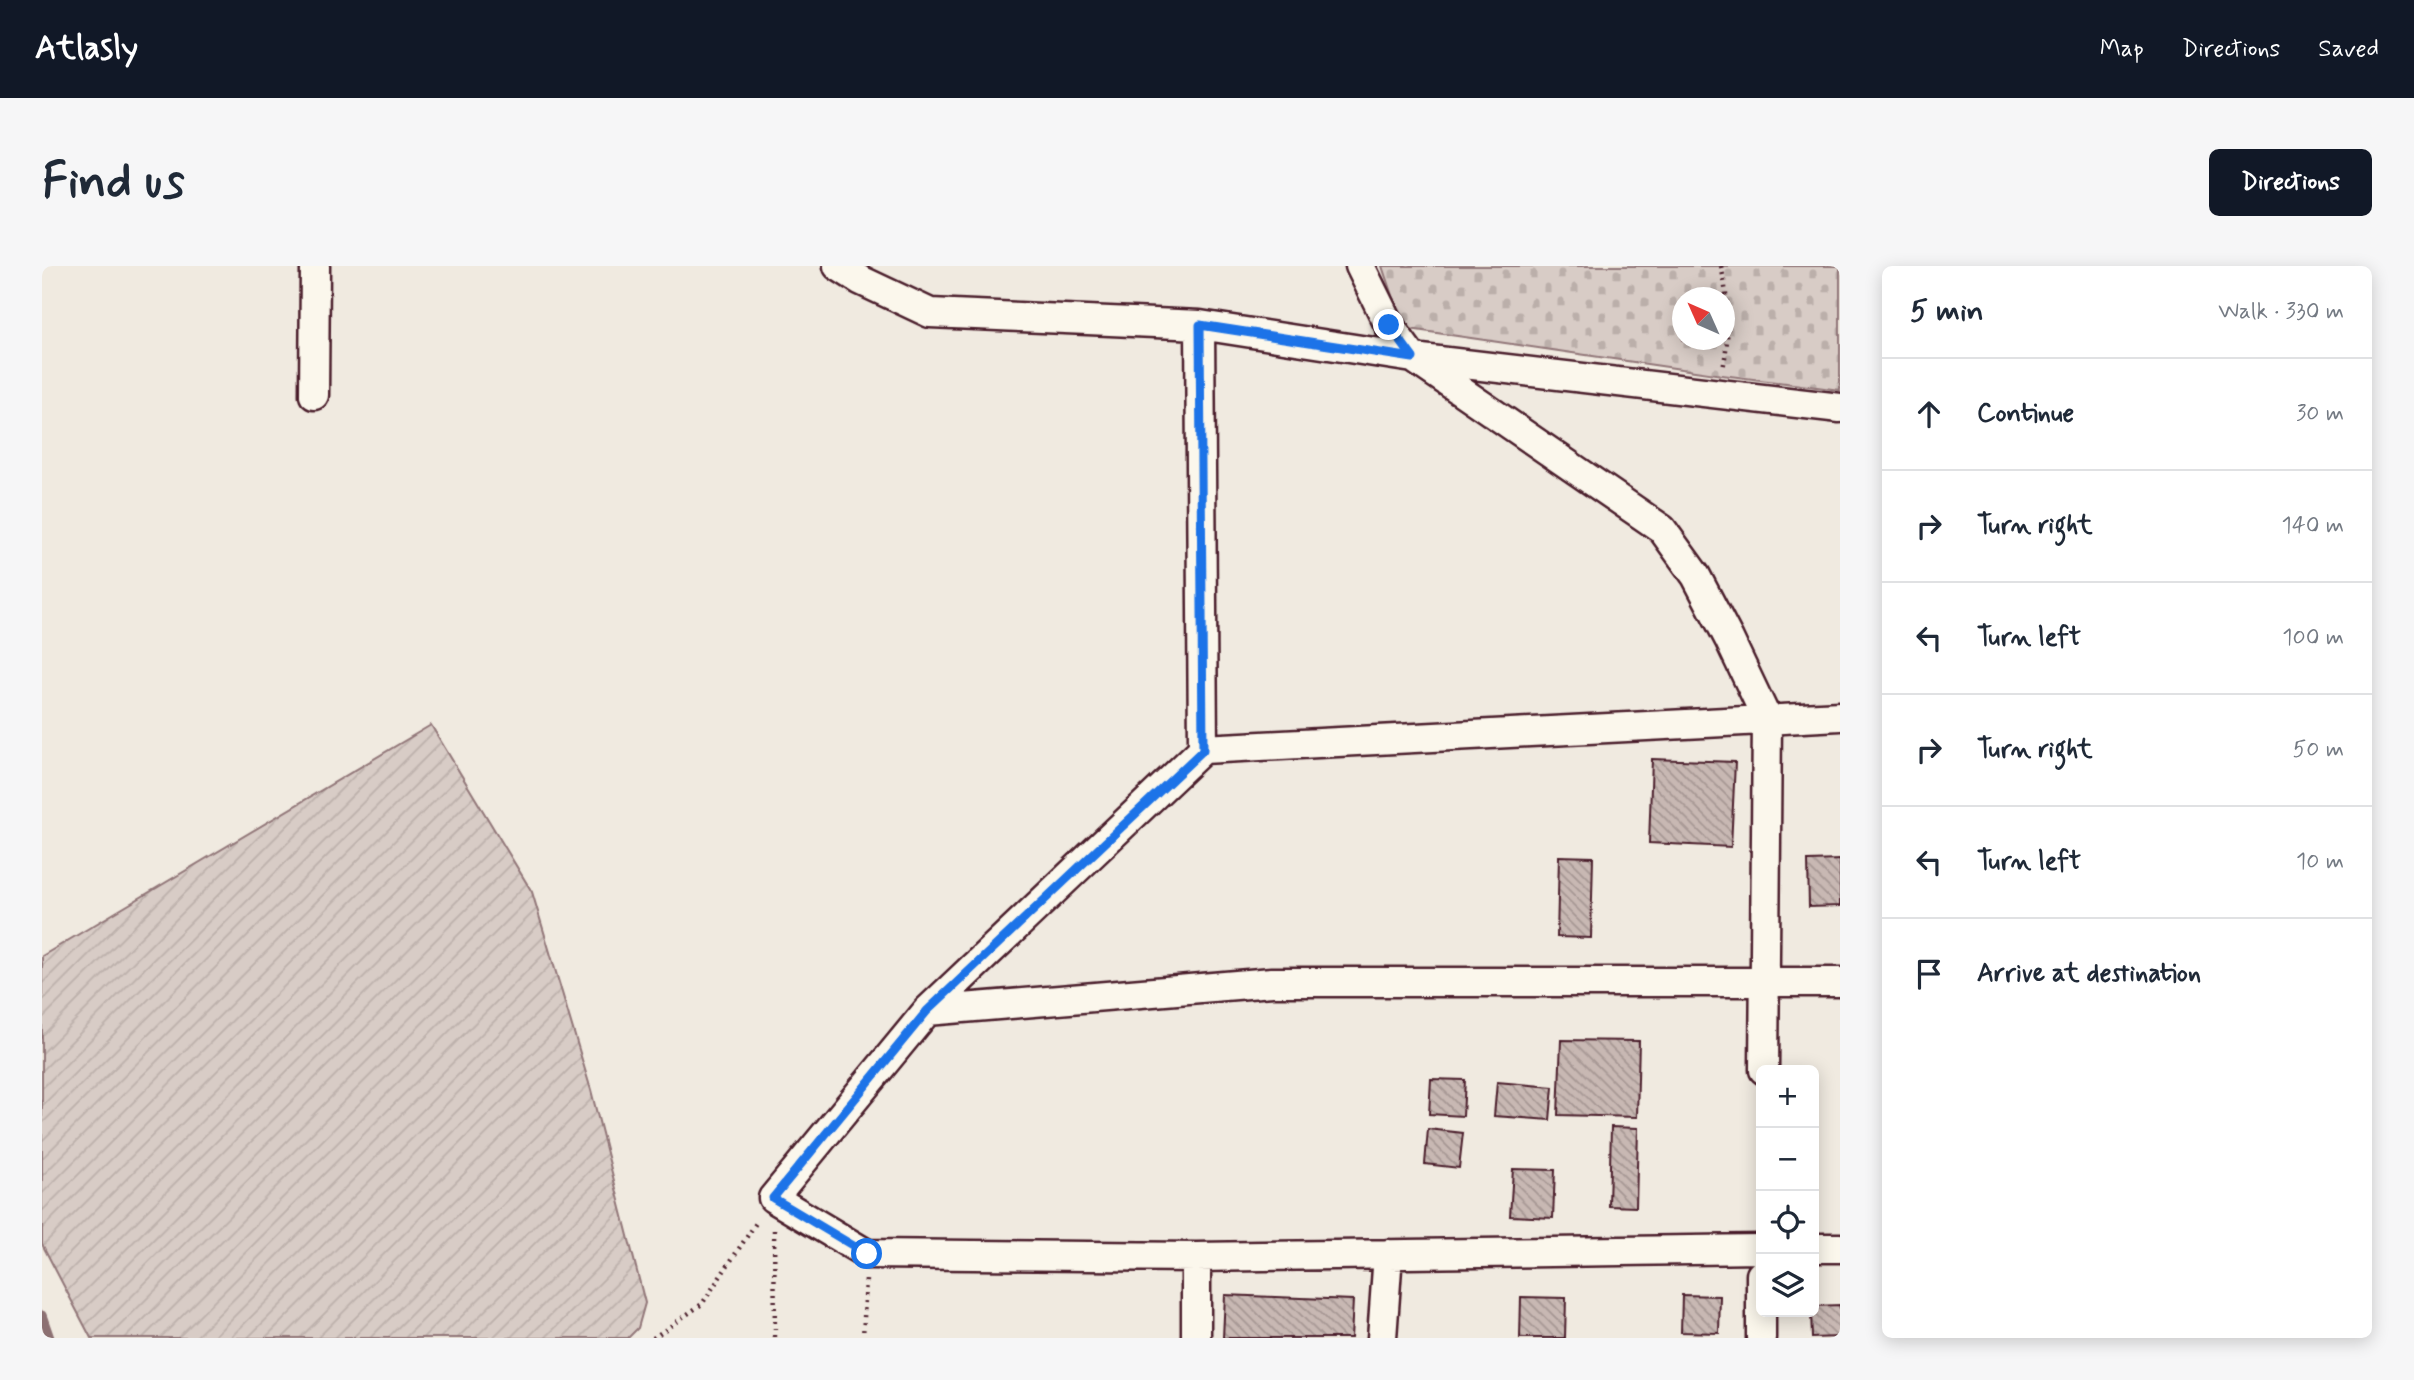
<!DOCTYPE html>
<meta charset="utf-8">
<style>
:root{--surface:#fff;--page:#f6f6f7;--text:#1f2937;--muted:#747a83;--line:#e0e1e3;--accent:#111827}
body{margin:0;font-family:Mynerve,sans-serif;background:var(--page);color:var(--text)}
.controls{position:absolute;right:21px;bottom:21px;display:grid;overflow:hidden;border-radius:10px;box-shadow:0 4px 18px #0003}
.controls button{width:63px;height:63px;display:grid;place-items:center;padding:0;border:0;border-bottom:2px solid var(--line);background:var(--surface);color:var(--text);font:35px sans-serif}
.compass{position:absolute;left:1630px;top:21px;width:63px;height:63px;border-radius:50%;background:var(--surface);box-shadow:0 4px 18px #0003;rotate:315deg}
.stop{position:absolute;width:21px;height:21px;margin:-16px;border:5px solid #1a73e8;border-radius:50%;background:#fff}
.stop.end{background:#1a73e8;border-color:#fff;box-shadow:0 2px 7px #0008}
.list{margin:0;padding:0;list-style:none}
h2{display:flex;justify-content:space-between;align-items:center;height:91px;margin:0;padding:0 28px;font-size:30px}
h2 small{font-size:23px;font-weight:400;color:var(--muted)}
.list li{display:grid;grid-template-columns:46px 1fr auto;gap:21px;align-items:center;box-sizing:border-box;height:112px;padding:0 28px;border-top:2px solid var(--line)}
.list b{display:block;font-size:26px;white-space:nowrap}
.list em{font-size:23px;font-style:normal;color:var(--muted)}
.icon{flex:none;width:38px;height:38px;fill:none;stroke:currentColor;stroke-width:2;stroke-linecap:round;stroke-linejoin:round}
.map{position:relative;flex:none;width:1798px;height:1072px;overflow:hidden;border-radius:10px}
header{display:flex;align-items:center;gap:42px;box-sizing:border-box;height:98px;padding:0 35px;background:var(--accent);color:#fff}
header strong{font-size:33px}
nav{display:flex;gap:38px;margin-inline-start:auto;font-size:24px}
.intro{display:flex;align-items:center;justify-content:space-between;box-sizing:border-box;height:168px;padding:0 42px}
h1{margin:0;font-size:49px}
.button{padding:18px 32px;border-radius:10px;background:var(--accent);color:#fff;font-size:24px;font-weight:700}
main{display:flex;gap:42px;padding:0 42px}
aside{flex:1;background:var(--surface);border-radius:10px;box-shadow:0 4px 18px #0003}
.map>svg:first-child{display:block}
.cemetery{fill:url(#cemetery-stones);stroke:#917678;stroke-width:2;fill-rule:evenodd}
.garden{fill:url(#garden-furrows);stroke:#917678;stroke-width:2}
.lines{fill:none;stroke-linecap:round;stroke-linejoin:round}
.stream{stroke:#8c6f72;stroke-width:9}
.building{fill:url(#building-back-hatch);stroke:#4a1f2b;stroke-width:2}
.street-casing{stroke:#4a1f2b;stroke-width:33}
.path{stroke:#4a1f2b;stroke-width:4.5;stroke-dasharray:2 5;stroke-linecap:butt}
.street{stroke:#fbf7ec;stroke-width:28}
.route{stroke:#1a73e8;stroke-width:9}
</style>
<header>
<strong>Atlasly</strong>
<nav><a>Map</a><a>Directions</a><a>Saved</a></nav>
</header>
<div class="intro"><h1>Find us</h1><a class="button">Directions</a></div>
<main>
<div class="map">
<svg width="1798" height="1072" viewBox="0 0 1798 1072">
<defs>
<pattern id="cemetery-stones" width="16" height="16" patternUnits="userSpaceOnUse" patternTransform="scale(1.75)"><rect width="16" height="16" fill="#d8ccc6"/><path d="M2 7V4a2 2 0 0 1 4 0v3zM10 15v-3a2 2 0 0 1 4 0v3z" fill="#bbafaa"/></pattern>
<pattern id="garden-furrows" width="10" height="10" patternUnits="userSpaceOnUse" patternTransform="scale(1.75)"><rect width="10" height="10" fill="#d8ccc6"/><path d="M-1 1l2-2M0 10L10 0M9 11l2-2" fill="none" stroke="#bbafaa"/></pattern>
<pattern id="building-back-hatch" width="6" height="6" patternUnits="userSpaceOnUse" patternTransform="scale(1.75)"><rect width="6" height="6" fill="#c8b8b3"/><path d="M-1 5l2 2M0 0l6 6M5-1l2 2" fill="none" stroke="#a49592"/></pattern>
</defs>
<rect width="100%" height="100%" fill="#f0eae0"/>
<filter id="ink" filterUnits="userSpaceOnUse"><feTurbulence type="fractalNoise" baseFrequency=".0143" numOctaves="2"/><feDisplacementMap in="SourceGraphic" scale="14" xChannelSelector="R" yChannelSelector="G"/><feConvolveMatrix kernelMatrix="1 2 1 2 8 2 1 2 1" color-interpolation-filters="sRGB"/></filter>
<g filter="url(#ink)">
<path class="cemetery" d="M1340 0H1798V124L1680 109 1361 62ZM1640 32H1682V74H1640Z"/>
<path class="garden" d="M389 459 490 626 549 824 603 1037 596 1062 586 1072H49L0 978V690Z"/>
<g class="lines">
<path class="stream" d="M0 1049 8 1072"/>
</g>
<path class="building" d="M1610 493 1693 496 1689 581 1607 577Z
M1517 590 1551 591 1549 672 1515 671Z
M1798 594V640L1767 641 1766 595Z
M1519 774 1597 775 1595 851 1516 849Z
M1389 813 1423 814 1421 850 1387 848Z
M1455 816 1511 821 1508 854 1452 850Z
M1569 861 1596 862 1594 941 1567 940Z
M1386 863 1421 867 1417 902 1383 898Z
M1471 903 1513 904 1511 952 1468 950Z
M1183 1029 1311 1034 1309 1072H1181Z
M1640 1029 1678 1030 1677 1067 1639 1066Z
M1479 1031 1524 1032 1523 1072H1478Z
M1798 1039V1071L1770 1072 1769 1046H1772V1040Z"/>
<g class="lines">
<defs>
<path id="street" d="M796 0 818 14 888 47 1158 59 1371 92 1798 142
M1318 0 1347 59 1371 92 1620 263 1654 310 1687 373 1725 453 1722 804
M1158 59 1161 483
M272 129 273 0
M885 745 1230 716H1798
M1772 982H1798
M1719 983 1154 991 825 988 731 932 885 745 1161 483 1798 450
M1154 991V1072
M1340 1072 1346 988
M1719 1072V1009"/>
</defs>
<use href="#street" class="street-casing"/>
<path class="path" d="M1679 0C1687 35 1688 67 1681 103
M732 964 733 1072
M611 1072 660 1038 716 954
M821 1072 824 1013"/>
<use href="#street" class="street"/>
</g>
</g>
<g class="lines" filter="url(#ink)">
<path class="route" d="M825 988 731 932 885 745 1161 484 1158 59 1371 92 1347 59"/>
</g>
</svg>
<div class="controls">
<button>+</button>
<button>−</button>
<button><svg class="icon" aria-label="locate" viewBox="0 0 24 24"><circle cx="12" cy="12" r="6"/><path d="M12 2v4M12 18v4M2 12h4M18 12h4"/></svg></button>
<button><svg class="icon" aria-label="layers" viewBox="0 0 24 24"><path d="M12 4l9 5-9 5-9-5zM3 14l9 5 9-5"/></svg></button>
</div>
<svg class="compass" viewBox="-18 -18 36 36"><path d="M0-13l5 13h-10z" fill="#e53935"/><path d="M0 13l5-13h-10z" fill="#747a83"/></svg>
<div class="stop" style="left:825px;top:988px"></div>
<div class="stop end" style="left:1347px;top:59px"></div>
</div>
<aside>
<h2>5 min<small>Walk · 330 m</small></h2>
<ul class="list">
<li><svg class="icon" aria-label="ahead" viewBox="0 0 24 24"><path d="M12 20V5M6 11l6-6 6 6"/></svg><div><b>Continue</b></div><em>30 m</em></li>
<li><svg class="icon" aria-label="right" viewBox="0 0 24 24"><path d="M7 20v-9h11M14 6l5 5-5 5"/></svg><div><b>Turn right</b></div><em>140 m</em></li>
<li><svg class="icon" aria-label="left" viewBox="0 0 24 24"><path d="M17 20v-9H6M10 6l-5 5 5 5"/></svg><div><b>Turn left</b></div><em>100 m</em></li>
<li><svg class="icon" aria-label="right" viewBox="0 0 24 24"><path d="M7 20v-9h11M14 6l5 5-5 5"/></svg><div><b>Turn right</b></div><em>50 m</em></li>
<li><svg class="icon" aria-label="left" viewBox="0 0 24 24"><path d="M17 20v-9H6M10 6l-5 5 5 5"/></svg><div><b>Turn left</b></div><em>10 m</em></li>
<li><svg class="icon" aria-label="arrive" viewBox="0 0 24 24"><path d="M6 21V4h12l-3 4 3 4H6"/></svg><div><b>Arrive at destination</b></div></li>
</ul>
</aside>
</main>
